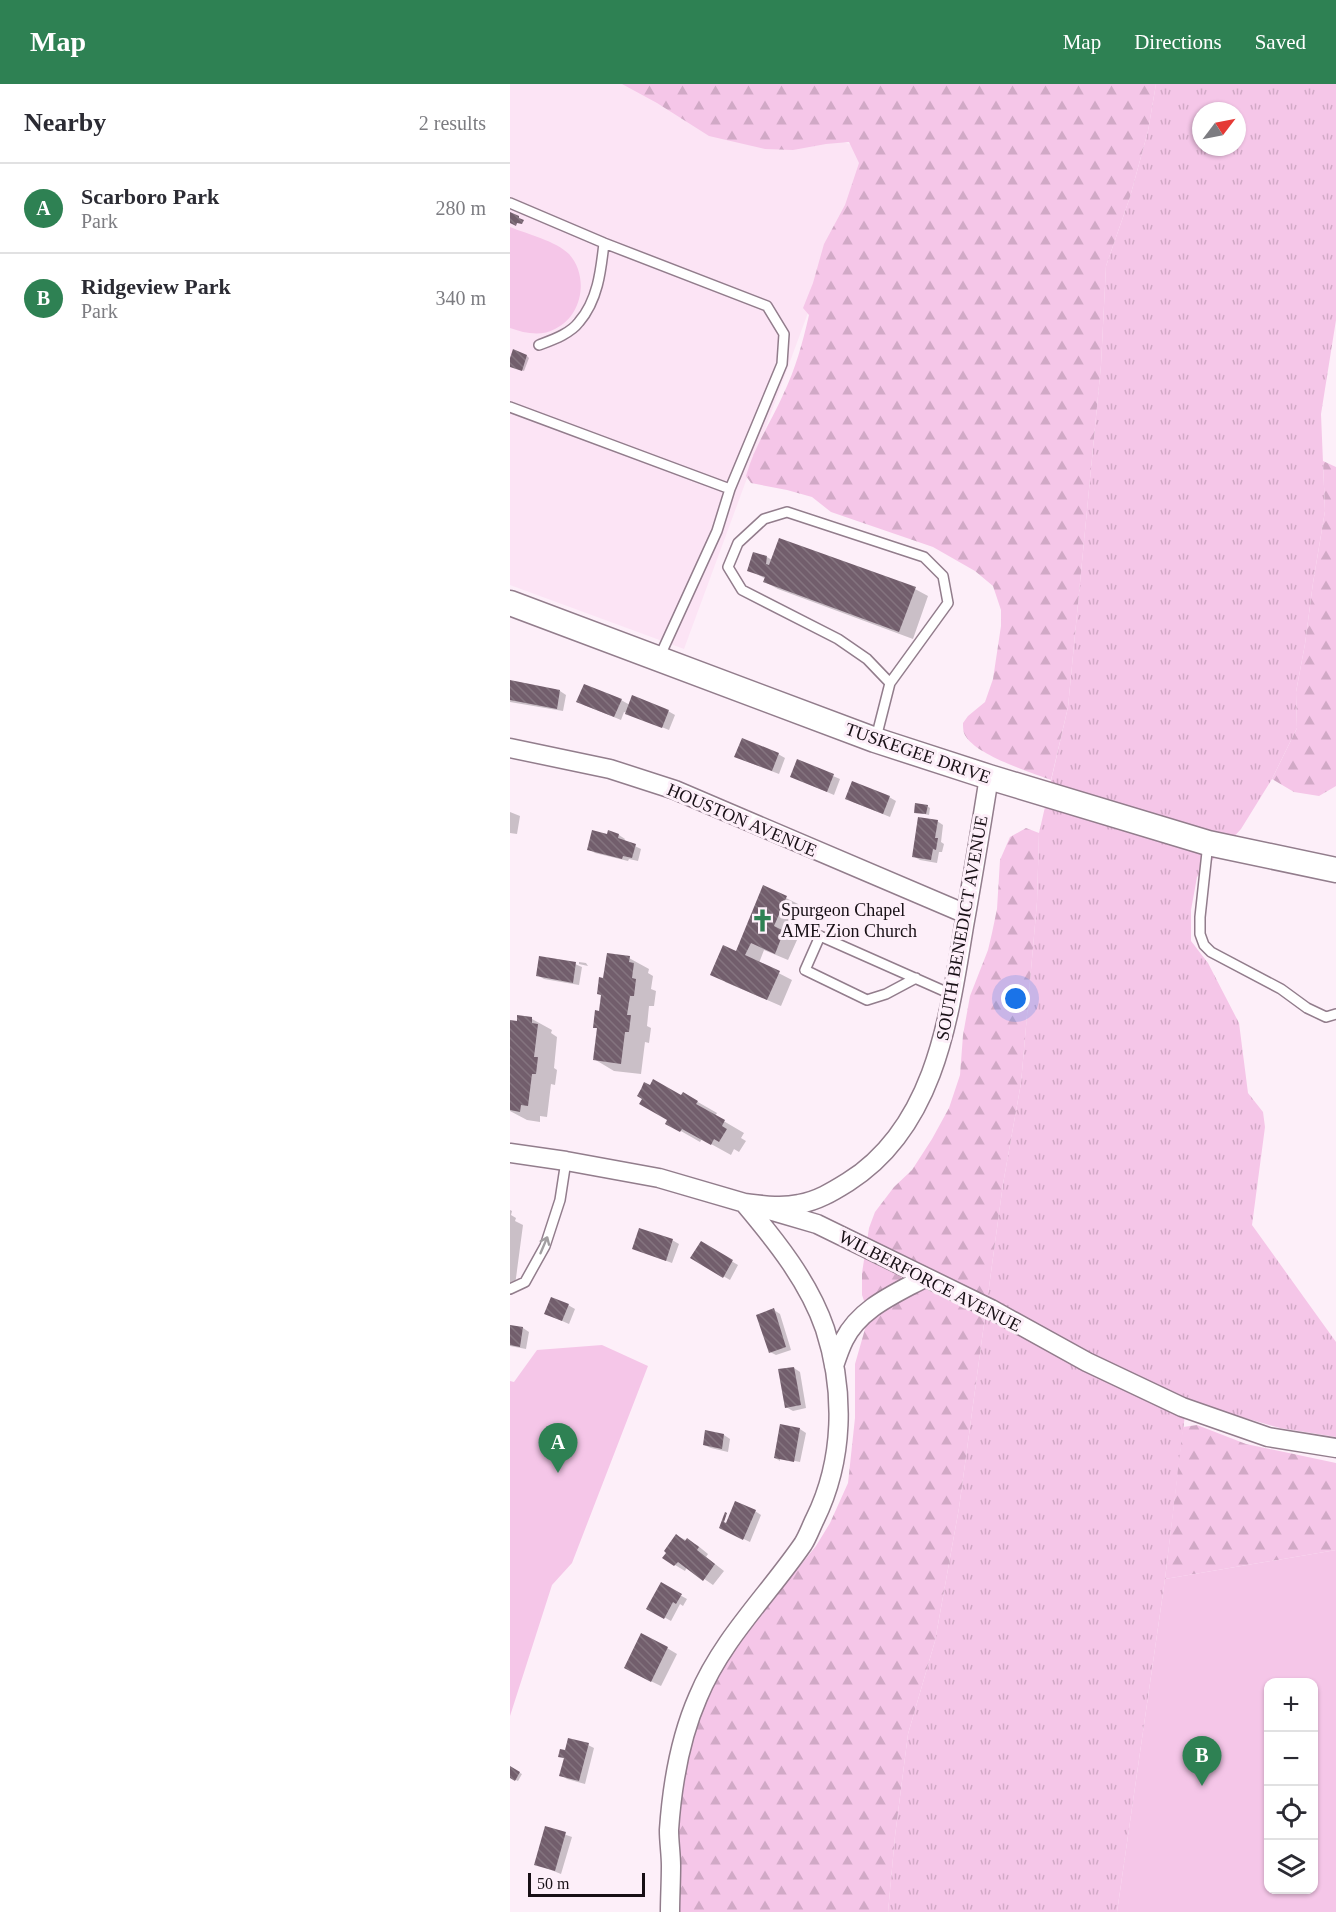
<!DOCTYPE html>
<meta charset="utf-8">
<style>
:root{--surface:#fff;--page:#f7f7f7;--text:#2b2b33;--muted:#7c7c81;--line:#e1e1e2;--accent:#2e8153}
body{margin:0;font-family:Georgia,serif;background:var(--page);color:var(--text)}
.controls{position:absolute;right:18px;bottom:18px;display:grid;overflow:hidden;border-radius:12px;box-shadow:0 2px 4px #0004}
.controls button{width:54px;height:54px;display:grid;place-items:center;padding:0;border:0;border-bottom:2px solid var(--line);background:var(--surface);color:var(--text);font:30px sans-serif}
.compass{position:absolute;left:682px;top:18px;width:54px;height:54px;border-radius:50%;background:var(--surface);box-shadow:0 2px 4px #0004;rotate:58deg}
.scale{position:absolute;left:18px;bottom:15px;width:117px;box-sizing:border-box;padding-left:6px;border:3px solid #170f15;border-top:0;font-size:16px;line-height:21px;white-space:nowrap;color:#170f15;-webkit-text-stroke:4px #fdeff9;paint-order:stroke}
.you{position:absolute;left:506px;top:915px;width:21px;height:21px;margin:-15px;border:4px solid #fff;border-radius:50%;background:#1a73e8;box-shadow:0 0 0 9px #1a73e833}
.badge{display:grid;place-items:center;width:39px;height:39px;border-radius:50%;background:var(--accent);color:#fff;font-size:20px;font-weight:700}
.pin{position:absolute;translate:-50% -50px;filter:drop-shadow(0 2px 3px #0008)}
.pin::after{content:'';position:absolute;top:32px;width:21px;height:18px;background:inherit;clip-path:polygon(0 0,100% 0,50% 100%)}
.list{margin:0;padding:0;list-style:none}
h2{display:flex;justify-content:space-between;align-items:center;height:78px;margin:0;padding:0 24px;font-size:26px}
h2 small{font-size:20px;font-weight:400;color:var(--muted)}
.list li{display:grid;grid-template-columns:39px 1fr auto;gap:18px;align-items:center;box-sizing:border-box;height:90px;padding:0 24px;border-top:2px solid var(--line)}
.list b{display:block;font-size:22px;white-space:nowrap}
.list p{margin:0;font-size:20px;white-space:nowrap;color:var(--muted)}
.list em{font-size:20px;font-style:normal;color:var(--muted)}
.icon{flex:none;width:33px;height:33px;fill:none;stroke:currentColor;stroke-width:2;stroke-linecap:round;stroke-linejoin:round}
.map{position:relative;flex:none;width:826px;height:1828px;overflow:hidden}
header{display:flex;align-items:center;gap:36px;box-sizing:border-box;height:84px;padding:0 30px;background:var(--accent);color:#fff}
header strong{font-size:28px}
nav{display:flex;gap:33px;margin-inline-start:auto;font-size:21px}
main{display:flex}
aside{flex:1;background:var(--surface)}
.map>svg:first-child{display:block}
.built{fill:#fce4f5}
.grass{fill:url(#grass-tufts);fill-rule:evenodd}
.forest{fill:url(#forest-firs)}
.green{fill:#f5c6e8;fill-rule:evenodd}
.shadow{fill:#0003}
.building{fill:url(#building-back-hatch)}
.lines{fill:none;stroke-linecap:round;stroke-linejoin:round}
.lane-casing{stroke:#927d8c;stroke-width:12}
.street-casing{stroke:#927d8c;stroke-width:21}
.secondary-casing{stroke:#927d8c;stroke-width:27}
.lane{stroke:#fff;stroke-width:9}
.street{stroke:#fff;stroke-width:18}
.secondary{stroke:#fff;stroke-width:24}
.oneway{stroke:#a29fa1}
.labels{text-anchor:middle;stroke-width:6;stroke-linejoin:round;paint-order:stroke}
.street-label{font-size:18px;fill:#170f15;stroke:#fdeff9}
.poi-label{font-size:18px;fill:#170f15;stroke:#fdeff9;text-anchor:start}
</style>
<header>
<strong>Map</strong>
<nav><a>Map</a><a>Directions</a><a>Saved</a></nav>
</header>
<main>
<aside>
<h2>Nearby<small>2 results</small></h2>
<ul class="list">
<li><span class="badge">A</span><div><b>Scarboro Park</b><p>Park</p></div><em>280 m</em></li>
<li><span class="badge">B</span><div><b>Ridgeview Park</b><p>Park</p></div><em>340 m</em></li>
</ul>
</aside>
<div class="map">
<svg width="826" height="1828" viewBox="0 0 826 1828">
<defs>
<pattern id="grass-tufts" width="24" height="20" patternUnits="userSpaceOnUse" patternTransform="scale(1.5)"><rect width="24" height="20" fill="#f5c6e8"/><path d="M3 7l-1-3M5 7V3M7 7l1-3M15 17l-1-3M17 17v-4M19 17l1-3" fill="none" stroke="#d1a9c6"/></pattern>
<pattern id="forest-firs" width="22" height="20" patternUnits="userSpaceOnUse" patternTransform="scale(1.5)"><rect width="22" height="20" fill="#f5c6e8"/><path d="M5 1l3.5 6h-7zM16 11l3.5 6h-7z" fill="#d1a9c6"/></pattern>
<pattern id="building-back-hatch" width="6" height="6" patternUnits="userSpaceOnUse" patternTransform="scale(1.5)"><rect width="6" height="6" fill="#725e6c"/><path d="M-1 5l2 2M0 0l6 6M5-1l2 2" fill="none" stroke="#84747f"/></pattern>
</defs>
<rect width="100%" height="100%" fill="#fdeff9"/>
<path class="built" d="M0 0H154L358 66 174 565 0 501Z"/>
<path class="grass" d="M646 0H826V236L811 330 815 427 803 499 795 560 786 608 787 644 762 695 731 745 687 793 681 826V857L698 879 729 939 738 1009 753 1028 755 1043 742 1141 826 1258V1353L770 1344 703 1325 677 1314 655 1495 607 1828H378L385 1752 398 1650 425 1557 449 1424 493 1100 511 999 527 818 529 749 558 623 591 281 596 182 620 113 638 47ZM691 27H727V63H691Z"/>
<path class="forest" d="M112 0H646L638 47 620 113 596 182 591 281 558 623 541 696C520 688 462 670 454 649 453 646 453 642 453 639L458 632 475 618 483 595 491 542V526L483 502 465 487 423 463 321 428 302 413 277 406 241 399 236 392C244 363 261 338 273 311 286 283 292 261 299 231L293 224 303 199 314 160 335 121 349 79 339 58 316 60 283 66 255 65 199 52 147 19Z
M813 377 826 383V702L809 712 784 708 762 695 787 644 786 608 795 560 803 499 815 427Z
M516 744 529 749 527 818 511 999 493 1100 449 1424 425 1557 398 1650 385 1752 378 1828H167L168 1744 171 1707 175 1682 182 1654 206 1594 230 1556 306 1462 320 1439 338 1399 345 1334V1280L359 1231 352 1211V1189L359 1144 365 1128 384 1103 402 1086 422 1055 439 1024 450 991 453 951 460 912 478 866 482 849 487 825 490 776 500 753Z
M687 1341 736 1360 826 1379V1466L655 1495 673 1343Z"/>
<path class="green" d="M0 143C17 150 46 157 59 170 79 192 73 232 45 245 31 253 14 249 0 244Z
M92 1261 138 1282 62 1479 42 1501 0 1632V1297L4 1298 27 1266Z
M826 1466V1828H607L655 1495ZM758 1598H804V1806H758Z"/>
<path class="shadow" d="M17 272 19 274 14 287 0 281V279Z
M257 473 262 476 405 505 418 512 403 555 268 505 255 498 256 495 239 486Z
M0 598 50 607 56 611 53 627 0 618Z
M111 616 120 621 158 627 165 631 159 646 114 628 111 636 74 621Z
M268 670 275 674 269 690 233 676Z
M288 677 330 695 324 711 282 693Z
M379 713 386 717 380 733 343 718Z
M417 722 420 724 419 731 405 728Z
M0 728 10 732 7 750 0 749Z
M427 737 433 741 431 758 434 760 432 768H429L427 779 410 776 403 772Z
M99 748 109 751 115 755 114 757 131 765 128 777 119 775 118 777 85 769 79 765 98 752Z
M254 803 290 821 277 850 287 856 278 876 254 866 249 879 282 896 271 922 215 898Z
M119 874 139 885 138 889 143 892 141 905 146 907 144 922H139L137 942 141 944 139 959 135 958 131 990 104 987 84 975 88 945 84 943 90 929 95 896Z
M69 878 76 879 78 882 69 880Z
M65 880 72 883 69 901 34 895 27 891Z
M9 933 22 935 42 946 41 949 47 953 44 984 47 986 45 1001 41 1000 37 1033 30 1032V1038L17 1036 0 1027V948L8 939Z
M174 1010 207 1029 205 1032 234 1049 231 1054 236 1057 229 1068 224 1065 221 1071 192 1055 190 1058 157 1039Z
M0 1126 2 1127 1 1131 6 1134 5 1137 13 1141 4 1209 0 1208Z
M162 1156 169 1160 162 1179 124 1165Z
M191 1159 228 1181 220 1196 182 1174Z
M58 1221 65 1225 59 1240 36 1230Z
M264 1226 270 1230 281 1266 266 1271 260 1268Z
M0 1242 13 1244 19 1248 16 1265 0 1262Z
M284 1284 290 1288 296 1324 283 1327 276 1323Z
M290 1345 296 1349 290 1378 270 1374V1377L265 1374Z
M214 1351 220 1355 218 1368 201 1364 194 1361Z
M245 1427 251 1431 240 1458 217 1447V1441Z
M167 1452 187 1461 198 1470 196 1473 214 1487 203 1501 177 1483 175 1487 165 1481Z
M152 1501 177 1515 173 1522 170 1520 161 1537 138 1524Z
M157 1564 167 1570 151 1602 126 1590Z
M78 1661 84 1664 75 1700 57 1695 51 1691 55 1675 50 1672 56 1668Z
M0 1684 12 1690 8 1697 0 1693Z
M36 1744 62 1753 51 1790 26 1780Z"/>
<path class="building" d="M0 128 9 132V134L14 136 12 140 7 139 6 142 0 139Z
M3 265 17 271 12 287 0 283V274Z
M269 454 406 503 389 548 253 498 255 493 237 487 243 468 257 472 256 480 259 481Z
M0 596 50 606 47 625 0 616Z
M74 600 112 615 104 633 66 618Z
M122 611 159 626 152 644 115 630Z
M232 654 269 669 262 687 224 673Z
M287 675 324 690 317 708 280 693Z
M342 697 380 712 373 730 335 715Z
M405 719 418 721 416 730 404 729Z
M408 733 428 736 425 754H428L426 766 423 765 421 776 402 773Z
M82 746 97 750 98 746 109 750 108 754 126 760 122 774 113 772 112 775 77 766Z
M253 801 277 812 264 842 274 847 265 870 241 859 235 871 270 887 257 916 200 891 213 861 226 867Z
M97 869 120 872 119 878 124 879 122 894 126 895 124 912H120L117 931H121L119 948H115L111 980 83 976 87 944H83L85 926 89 927 91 911 87 910 89 893 93 894Z
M29 872 66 878 63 899 26 892Z
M7 931 22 933V939L28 940 24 973H28L26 990H22L18 1022 11 1021 10 1028 0 1026V936L7 937Z
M143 995 171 1011 173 1008 188 1017 186 1020 215 1036 212 1042 217 1045 209 1058 204 1055 201 1061 172 1045 170 1048 155 1040 157 1036 129 1020 132 1015 127 1012 131 1005 134 998 140 1001Z
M129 1144 163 1155 156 1177 122 1165Z
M191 1157 223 1176 213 1194 180 1174Z
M41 1213 59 1220 52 1237 34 1230Z
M264 1224 276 1263 259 1269 246 1231Z
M0 1241 13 1243 10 1263 0 1261Z
M284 1283 291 1321 275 1324 268 1285Z
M270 1340 290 1344 284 1378 264 1374Z
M195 1346 214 1350 212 1365 193 1361Z
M225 1417 246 1426 233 1456 209 1444 215 1428 217 1429 214 1438 216 1439Z
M166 1450 175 1457 177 1454 189 1463 187 1466 205 1480 193 1497 168 1478 164 1482 152 1474 156 1469 154 1467Z
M151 1498 172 1510 166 1520 163 1518 154 1535 136 1525Z
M131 1549 158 1563 141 1598 114 1584Z
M58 1654 79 1659 69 1697 49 1692 54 1674 48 1673 50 1665 55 1666Z
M0 1682 10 1688 5 1697 0 1694Z
M35 1742 56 1748 45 1787 24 1781Z"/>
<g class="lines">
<defs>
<path id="lane" d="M0 119 94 159 257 222 274 250 272 280 220 405 0 323
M29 261C42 256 60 250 69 238 88 216 91 186 94 159
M149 574 207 447 220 405
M366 654 380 599 357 575 328 555 232 506 218 483 228 459 254 435 277 428 414 473 433 492 438 519 380 599
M698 759 690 833V850L694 861 701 868 771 905 797 924 816 933 826 930
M406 894 376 910 357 916 295 886 310 852 443 911
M0 1205 15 1198 35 1162 50 1116 56 1077"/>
<path id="street" d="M0 664 100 685 165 706 456 830
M0 1069 56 1077 149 1094 307 1140 481 1225 577 1278 672 1323 758 1353 826 1364
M324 1282C327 1273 330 1264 334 1256 350 1224 385 1210 414 1194
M160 1828C160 1813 161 1798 161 1782 161 1770 159 1758 159 1746 162 1702 170 1654 188 1613 212 1555 258 1511 293 1460 298 1452 301 1443 305 1435 334 1376 335 1307 315 1245 299 1198 266 1157 234 1119 252 1121 271 1124 289 1120 307 1117 322 1108 338 1098 425 1043 439 934 454 842 463 792 471 743 479 693"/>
<path id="secondary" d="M0 519 365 656 479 693 698 759 826 786"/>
</defs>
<use href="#lane" class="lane-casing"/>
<use href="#street" class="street-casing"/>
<use href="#secondary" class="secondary-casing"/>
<use href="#lane" class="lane"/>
<use href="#street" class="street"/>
<use href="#secondary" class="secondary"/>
</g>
<defs><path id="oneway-shaft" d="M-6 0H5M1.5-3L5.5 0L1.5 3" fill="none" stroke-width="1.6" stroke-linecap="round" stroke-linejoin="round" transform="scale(1.5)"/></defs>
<use class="oneway" href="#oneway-shaft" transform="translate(34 1161) rotate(-67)"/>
<defs>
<symbol id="church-bare" viewBox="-9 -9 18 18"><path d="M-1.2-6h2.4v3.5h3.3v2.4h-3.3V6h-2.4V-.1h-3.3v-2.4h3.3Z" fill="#2e8153" stroke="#fdeff9" stroke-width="2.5" paint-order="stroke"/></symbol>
</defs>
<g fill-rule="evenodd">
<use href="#church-bare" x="236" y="820" width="33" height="33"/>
</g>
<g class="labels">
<g class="street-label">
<text transform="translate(408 669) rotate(19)" y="6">TUSKEGEE DRIVE</text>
<text transform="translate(232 736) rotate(23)" y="6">HOUSTON AVENUE</text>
<text transform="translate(452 844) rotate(-80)" y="6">SOUTH BENEDICT AVENUE</text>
<text transform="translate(420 1197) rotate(27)" y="6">WILBERFORCE AVENUE</text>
</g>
<g class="poi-label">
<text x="271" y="832">Spurgeon Chapel<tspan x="271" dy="21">AME Zion Church</tspan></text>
</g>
</g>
</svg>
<div class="controls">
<button>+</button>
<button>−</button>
<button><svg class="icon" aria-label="locate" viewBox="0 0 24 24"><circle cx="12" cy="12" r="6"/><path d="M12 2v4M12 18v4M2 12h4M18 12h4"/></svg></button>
<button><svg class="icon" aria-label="layers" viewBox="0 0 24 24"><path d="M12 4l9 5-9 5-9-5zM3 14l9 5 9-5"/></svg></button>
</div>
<svg class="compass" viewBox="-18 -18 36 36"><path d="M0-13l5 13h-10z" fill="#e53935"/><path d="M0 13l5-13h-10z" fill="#7c7c81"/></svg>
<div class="scale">50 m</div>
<div class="you"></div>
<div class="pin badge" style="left:48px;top:1389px">A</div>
<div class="pin badge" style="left:692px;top:1702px">B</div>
</div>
</main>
